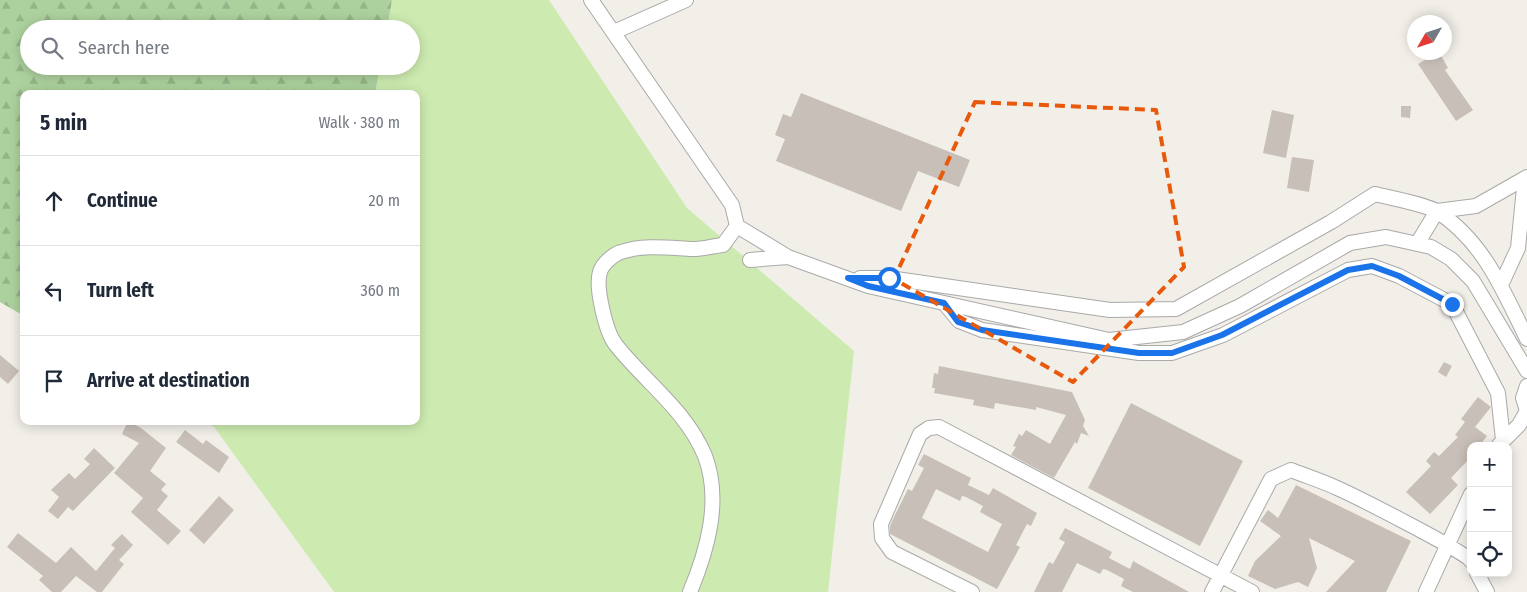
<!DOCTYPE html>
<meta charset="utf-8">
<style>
:root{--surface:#fff;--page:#f6f6f7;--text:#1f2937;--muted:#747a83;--line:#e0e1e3}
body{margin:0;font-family:"Fira Sans Condensed",sans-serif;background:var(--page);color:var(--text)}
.controls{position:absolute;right:15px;bottom:15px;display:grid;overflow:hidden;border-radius:10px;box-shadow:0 2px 12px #0003}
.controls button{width:45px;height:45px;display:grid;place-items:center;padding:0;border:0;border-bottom:1px solid var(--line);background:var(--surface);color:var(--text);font:25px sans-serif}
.compass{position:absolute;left:1407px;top:15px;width:45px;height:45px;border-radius:50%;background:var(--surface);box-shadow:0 2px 12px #0003;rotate:231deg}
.stop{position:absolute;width:15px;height:15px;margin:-11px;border:4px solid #1a73e8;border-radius:50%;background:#fff}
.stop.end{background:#1a73e8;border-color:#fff;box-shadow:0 1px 5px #0008}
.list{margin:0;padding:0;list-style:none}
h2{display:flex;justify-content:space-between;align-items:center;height:65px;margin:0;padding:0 20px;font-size:21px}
h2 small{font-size:16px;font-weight:400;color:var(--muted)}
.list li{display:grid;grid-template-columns:32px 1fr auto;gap:15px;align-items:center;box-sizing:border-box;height:90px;padding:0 20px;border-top:1px solid var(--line)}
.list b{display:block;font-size:19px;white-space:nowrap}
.list em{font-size:16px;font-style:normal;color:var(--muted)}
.icon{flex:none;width:28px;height:28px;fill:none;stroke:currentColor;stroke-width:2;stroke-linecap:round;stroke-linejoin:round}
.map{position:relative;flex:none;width:1527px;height:592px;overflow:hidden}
.search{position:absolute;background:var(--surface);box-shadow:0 2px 12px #0003;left:20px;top:20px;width:400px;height:55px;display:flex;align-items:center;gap:12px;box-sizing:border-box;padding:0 18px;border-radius:28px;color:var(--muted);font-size:19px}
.panel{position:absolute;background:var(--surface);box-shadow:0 2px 12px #0003;left:20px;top:90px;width:400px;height:335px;border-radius:10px}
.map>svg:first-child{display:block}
.grass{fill:#cdebb0}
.forest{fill:url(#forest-firs)}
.building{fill:#c7bfb8;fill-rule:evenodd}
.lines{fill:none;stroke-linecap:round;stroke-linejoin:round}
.street-casing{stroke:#a9a9a9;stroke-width:16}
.street{stroke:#fff;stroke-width:14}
.route{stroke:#1a73e8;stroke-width:6}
.marked{fill:none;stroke:#e8590c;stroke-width:4;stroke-dasharray:10 6;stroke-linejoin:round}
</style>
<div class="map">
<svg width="1527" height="592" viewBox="0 0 1527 592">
<defs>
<pattern id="forest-firs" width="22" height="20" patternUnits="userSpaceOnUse" patternTransform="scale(1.25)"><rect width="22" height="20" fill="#add19e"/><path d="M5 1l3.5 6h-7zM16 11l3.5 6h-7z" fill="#95b388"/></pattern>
</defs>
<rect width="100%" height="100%" fill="#f2efe9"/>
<path class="grass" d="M392 0H549L687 208 854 351 828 592H334L214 427 204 421H416V94H375L380 66H411V29H387Z"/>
<path class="forest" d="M0 0H392L387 29H29V66H380L375 94H24V316L0 302Z"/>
<path class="building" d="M1439 52 1448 68 1445 70 1473 110 1456 121 1418 64Z
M801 93 970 160 959 187 918 171 901 211 776 161 785 139 775 135 783 114 791 117Z
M1401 106H1411L1410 118 1401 117Z
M1272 110 1294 115 1286 158 1263 153Z
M1292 157 1314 160 1309 192 1287 188Z
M0 355 19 371 8 384 0 377Z
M1444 362 1452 366 1446 377 1438 372Z
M939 366 1072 392 1085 420 1083 426 1089 436 1081 433 1077 444 1075 442 1054 478 1011 455 1016 447 1013 446 1019 434 1022 436 1026 430 1050 444 1066 415 1036 407V410L995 403 994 409 973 405 974 400 934 393 935 388H932L934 373 938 374Z
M1478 397 1491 407 1475 427 1487 436 1479 446H1471V457L1451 478 1458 485 1430 514 1406 492 1431 466 1426 461 1434 452 1439 456 1458 437 1455 435 1465 422 1461 419Z
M1131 403 1243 461 1200 546 1088 488Z
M128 421 141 428 166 448 150 471 166 484 161 490 168 496 157 510 181 531 168 545 131 512 143 498 114 473 139 443 122 434Z
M185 430 203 444 206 440 229 457 219 473 176 442Z
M94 448 115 468 73 511 68 507 58 519 48 511 59 497 51 490 69 473 75 479 90 464 84 459Z
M924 454 971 478 968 485 989 495 993 488 1037 513 1031 526 1027 524 1016 545 1020 547 997 589 890 534V526L893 519 908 489 912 491 924 468 918 465ZM936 489 960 501 962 496 966 497 983 506 980 512 1002 524 988 552 922 518Z
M1296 485 1411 541 1386 592H1326L1355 561 1309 538 1317 568 1308 587 1298 582 1275 589 1248 576 1255 561 1281 536 1260 521 1268 510 1278 518Z
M219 496 234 510 204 544 189 530Z
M1065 528 1112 552 1109 558 1130 569 1133 561 1189 592H1133L1121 586 1124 579 1107 570 1103 569 1100 574 1077 563 1062 592H1034L1049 562 1053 564 1065 542 1059 539Z
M18 533 56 563 71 547 96 571 115 548 111 545 122 534 133 545 119 560 124 564 102 592H97L76 576 61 592H52L39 580 43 576 7 547Z"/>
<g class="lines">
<defs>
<path id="street" d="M591 0 732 205 737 226 723 245C713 246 703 249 693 249 670 248 644 244 621 252 614 254 602 264 600 272 595 287 606 333 616 345 646 383 686 410 705 456 722 501 707 551 690 592
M614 32 686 0
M737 226 788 257 868 286 1109 340 1183 332 1240 306 1350 243 1386 237 1431 247 1451 259 1473 281 1527 371
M1417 244 1437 211 1476 206 1527 177
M750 260 788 257
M860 278H889L1110 310 1176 309 1331 222 1375 194C1390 198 1426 204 1438 212 1484 242 1504 292 1527 339
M1501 285 1518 248 1525 178
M944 303 959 321 982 330 1139 353H1172L1223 335 1348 270 1372 266 1399 276 1452 304 1498 393 1503 440
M1527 386 1523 398 1527 411
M1499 445 1519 425 1527 411
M1477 573 1487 592
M972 592 892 552 882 538 881 524 920 434 929 428 939 427 1252 592
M1212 592 1271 479 1291 470C1306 476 1322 481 1337 488 1355 496 1466 552 1471 561
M1426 592 1471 494"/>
</defs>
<use href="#street" class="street-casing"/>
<use href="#street" class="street"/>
</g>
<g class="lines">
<path class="route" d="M889 278H848L868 286 944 303 958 322 982 330 1139 353H1172L1222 335 1348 270 1372 266 1399 276 1452 304"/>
</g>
<path class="marked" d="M975 102 1156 110 1184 267 1073 382 894 279Z"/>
</svg>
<div class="controls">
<button>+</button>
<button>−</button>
<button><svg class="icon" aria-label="locate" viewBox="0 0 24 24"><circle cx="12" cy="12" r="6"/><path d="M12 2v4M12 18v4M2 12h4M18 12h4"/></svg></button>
</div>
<svg class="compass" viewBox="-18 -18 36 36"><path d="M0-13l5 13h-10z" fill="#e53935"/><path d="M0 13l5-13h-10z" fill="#747a83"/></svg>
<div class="stop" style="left:889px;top:278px"></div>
<div class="stop end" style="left:1452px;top:304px"></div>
<div class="search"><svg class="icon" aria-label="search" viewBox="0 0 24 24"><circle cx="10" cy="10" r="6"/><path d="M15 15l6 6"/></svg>Search here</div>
<section class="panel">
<h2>5 min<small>Walk · 380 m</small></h2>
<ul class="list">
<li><svg class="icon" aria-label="ahead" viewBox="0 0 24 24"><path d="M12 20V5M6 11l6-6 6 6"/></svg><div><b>Continue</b></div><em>20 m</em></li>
<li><svg class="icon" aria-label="left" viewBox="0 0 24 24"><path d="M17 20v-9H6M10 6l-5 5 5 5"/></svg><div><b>Turn left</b></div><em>360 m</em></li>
<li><svg class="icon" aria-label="arrive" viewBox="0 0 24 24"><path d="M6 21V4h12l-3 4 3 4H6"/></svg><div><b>Arrive at destination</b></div></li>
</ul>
</section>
</div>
